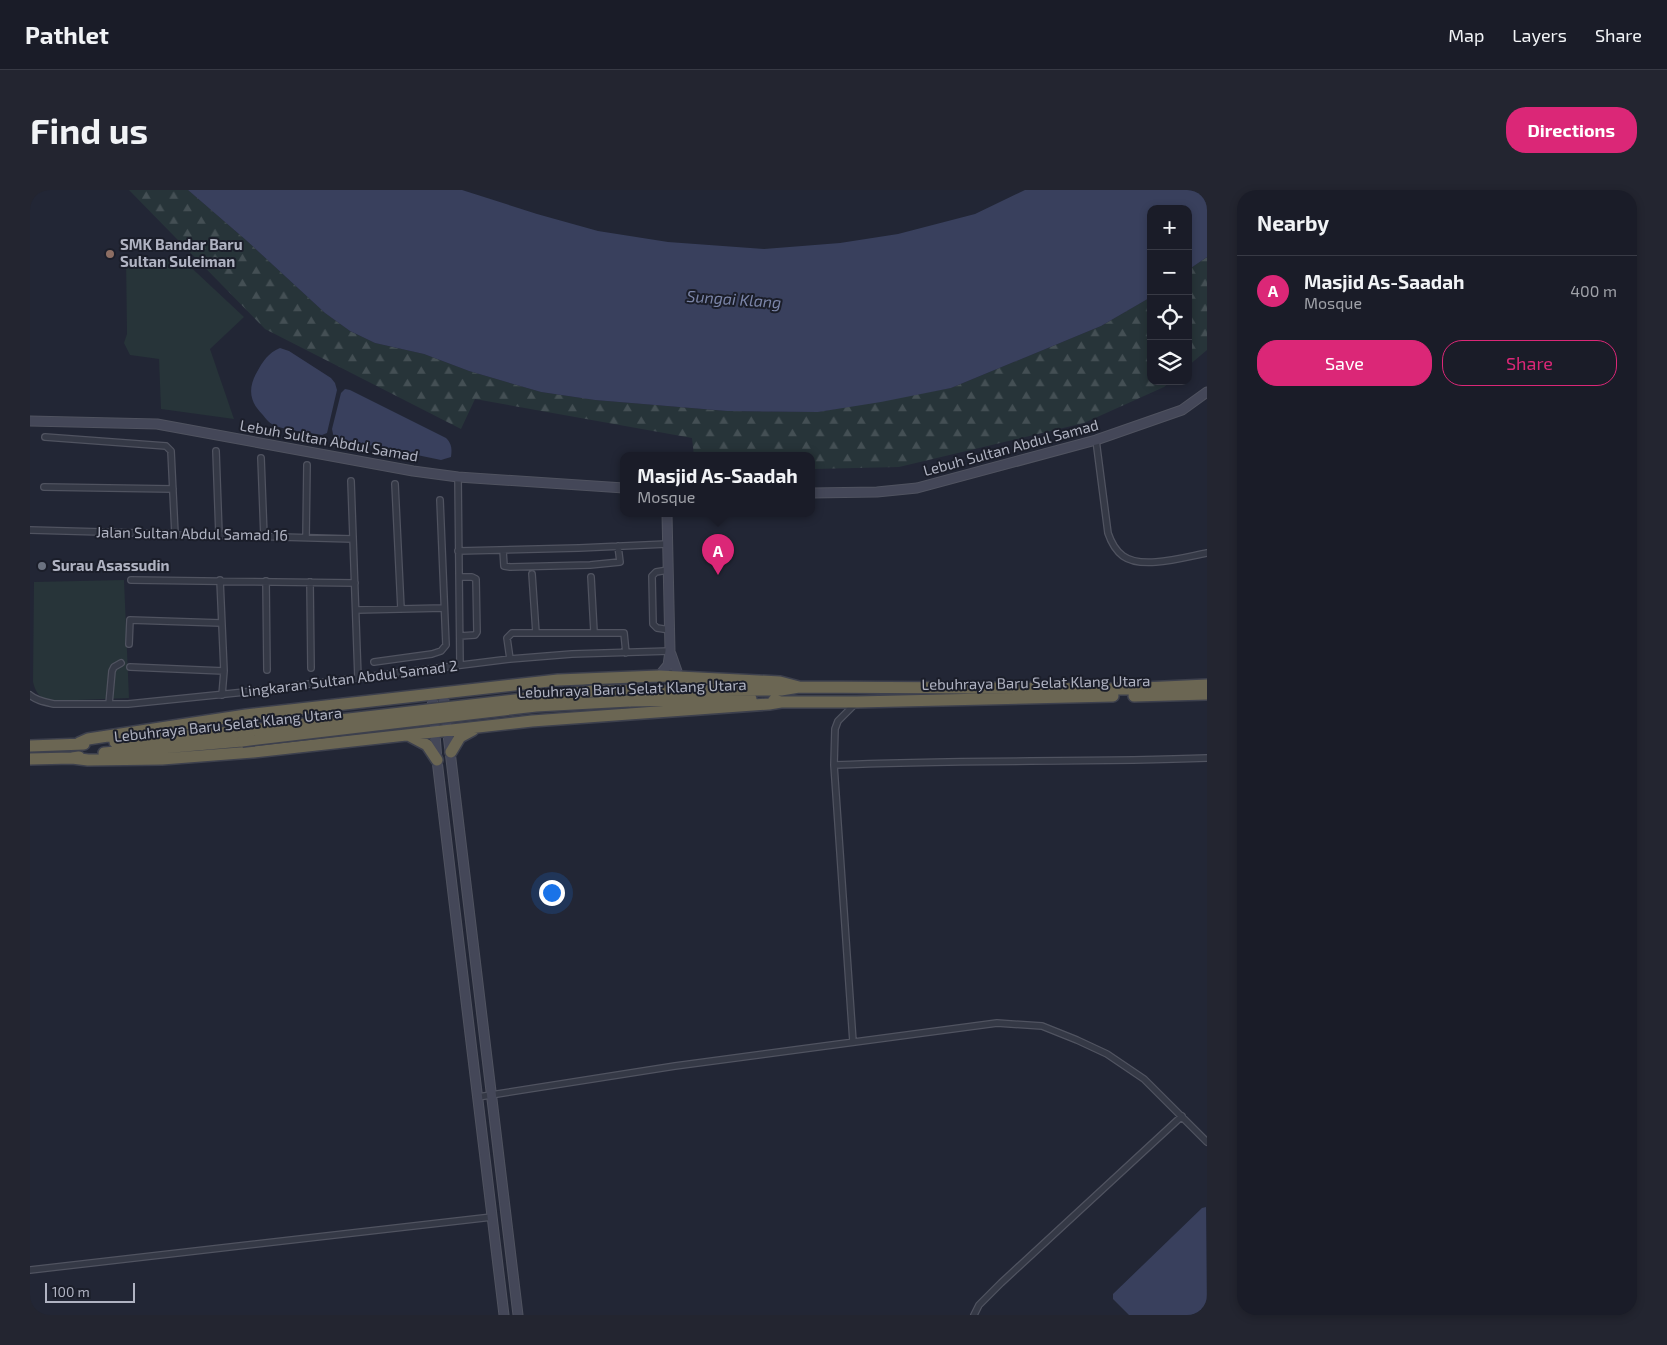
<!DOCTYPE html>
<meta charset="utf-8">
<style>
:root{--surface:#1a1c28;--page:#232530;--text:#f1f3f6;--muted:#9fa1a8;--line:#383a45;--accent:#db2777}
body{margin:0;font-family:"Exo 2",sans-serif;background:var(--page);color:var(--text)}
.controls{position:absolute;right:15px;top:15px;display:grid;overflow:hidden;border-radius:10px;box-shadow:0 2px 8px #0003}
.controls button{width:45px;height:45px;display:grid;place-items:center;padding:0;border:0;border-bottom:1px solid var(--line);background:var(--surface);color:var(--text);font:25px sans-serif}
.scale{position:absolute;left:15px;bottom:12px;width:90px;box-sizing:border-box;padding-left:5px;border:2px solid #b0b3c2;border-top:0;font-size:14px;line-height:18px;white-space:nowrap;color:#b0b3c2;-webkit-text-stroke:4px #1b1e2a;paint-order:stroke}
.you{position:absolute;left:521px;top:702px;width:18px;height:18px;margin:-12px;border:4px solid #fff;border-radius:50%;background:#1a73e8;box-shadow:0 0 0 8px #1a73e833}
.badge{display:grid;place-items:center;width:32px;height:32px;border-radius:50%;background:var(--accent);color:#fff;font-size:16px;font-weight:700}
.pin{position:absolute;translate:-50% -41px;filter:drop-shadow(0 1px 2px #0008)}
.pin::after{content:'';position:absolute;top:26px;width:18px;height:15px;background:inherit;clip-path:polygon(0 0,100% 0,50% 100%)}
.popup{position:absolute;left:590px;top:262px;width:195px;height:65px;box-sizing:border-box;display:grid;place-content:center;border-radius:10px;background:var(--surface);filter:drop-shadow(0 1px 4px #0005);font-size:16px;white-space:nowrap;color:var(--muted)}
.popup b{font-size:19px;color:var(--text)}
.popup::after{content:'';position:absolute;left:50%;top:100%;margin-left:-10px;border:10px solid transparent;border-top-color:var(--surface)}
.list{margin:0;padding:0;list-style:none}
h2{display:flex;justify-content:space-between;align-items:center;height:65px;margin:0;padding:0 20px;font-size:21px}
h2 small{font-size:16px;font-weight:400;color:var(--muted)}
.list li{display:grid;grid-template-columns:32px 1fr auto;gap:15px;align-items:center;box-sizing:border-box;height:70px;padding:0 20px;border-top:1px solid var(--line)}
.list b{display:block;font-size:19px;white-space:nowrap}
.list p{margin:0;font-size:16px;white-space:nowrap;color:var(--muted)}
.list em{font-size:16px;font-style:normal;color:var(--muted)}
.actions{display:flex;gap:10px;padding:15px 20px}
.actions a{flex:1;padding:11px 0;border:1px solid var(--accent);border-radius:20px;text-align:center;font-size:18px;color:var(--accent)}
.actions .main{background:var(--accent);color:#fff}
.icon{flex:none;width:28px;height:28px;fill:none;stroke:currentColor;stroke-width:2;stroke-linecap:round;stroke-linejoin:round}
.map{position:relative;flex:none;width:1177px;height:1125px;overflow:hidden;border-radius:20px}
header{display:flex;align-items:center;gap:30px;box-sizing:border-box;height:70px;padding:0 25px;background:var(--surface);border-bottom:1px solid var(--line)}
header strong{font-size:24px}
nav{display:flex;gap:28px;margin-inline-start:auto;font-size:18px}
.intro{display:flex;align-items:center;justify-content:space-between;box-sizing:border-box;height:120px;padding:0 30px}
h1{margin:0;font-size:35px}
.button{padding:12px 22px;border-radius:20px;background:var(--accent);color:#fff;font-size:18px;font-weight:700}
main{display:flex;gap:30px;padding:0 30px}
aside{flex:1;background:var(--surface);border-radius:20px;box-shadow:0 2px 8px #0003}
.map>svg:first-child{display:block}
.green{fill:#273439}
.forest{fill:url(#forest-firs)}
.water{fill:#39405d}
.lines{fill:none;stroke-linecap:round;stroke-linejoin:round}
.street-casing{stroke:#505360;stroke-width:8}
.secondary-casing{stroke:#505360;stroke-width:11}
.highway-casing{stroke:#3d404d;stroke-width:14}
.street{stroke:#353946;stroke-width:5.5}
.secondary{stroke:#444758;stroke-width:9}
.highway{stroke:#6b6653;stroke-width:11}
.highway-bridge-casing{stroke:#3d404d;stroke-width:14;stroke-linecap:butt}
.highway-bridge{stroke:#6b6653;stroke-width:11}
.education-dot{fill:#8d6e63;stroke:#1b1e2a;stroke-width:2}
.worship-dot{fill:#6b7280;stroke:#1b1e2a;stroke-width:2}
.labels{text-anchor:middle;stroke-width:4;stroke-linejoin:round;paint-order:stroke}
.poi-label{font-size:15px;font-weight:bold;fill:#b0b3c2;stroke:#1b1e2a;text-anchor:start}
.street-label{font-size:15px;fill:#b0b3c2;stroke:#1b1e2a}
.water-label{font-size:16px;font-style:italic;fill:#7b85a8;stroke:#1b1e2a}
</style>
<header>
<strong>Pathlet</strong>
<nav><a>Map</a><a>Layers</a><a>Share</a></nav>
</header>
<div class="intro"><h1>Find us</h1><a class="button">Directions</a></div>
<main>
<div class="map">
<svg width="1177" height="1125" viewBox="0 0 1177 1125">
<defs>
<pattern id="forest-firs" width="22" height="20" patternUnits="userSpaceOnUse" patternTransform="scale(1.25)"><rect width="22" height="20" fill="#273439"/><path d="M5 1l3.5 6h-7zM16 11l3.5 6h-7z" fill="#444f54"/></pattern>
</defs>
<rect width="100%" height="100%" fill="#222635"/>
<path class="green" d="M96 68 152 69 214 127 180 159 204 229 131 219 129 169 100 165 94 153 97 144Z
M94 390 99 508 21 511C10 508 6 504 3 492L4 392Z"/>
<path class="forest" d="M99 0H158L217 51 295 123 320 141 345 153 394 164 439 181 511 202 565 210 697 221 788 222 921 198 1071 136 1121 107V191H1141L1134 197 1054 233 869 277 782 279V266H664L662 248 445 209 431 239 235 139Z
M1177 67V160L1158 176V80Z"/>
<path class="water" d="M158 0H432L507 24 568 41 638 52 734 59 810 53 868 44 945 24 995 0H1177V67L1158 80V19H1121V107L1071 136 921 198 851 212 788 222 697 221 565 210 511 202 439 181 394 164 345 153 320 141 295 123 217 51Z
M250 158 259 161 301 188 305 193 307 200 297 243 292 245C277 242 260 241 246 236 240 234 236 229 232 224 219 211 218 198 227 182 233 171 238 163 250 158Z
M315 199 320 200 416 248C422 254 422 259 421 267L411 270 305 248 303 244 302 239 311 203Z
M1176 1017 1177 1125H1099L1083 1109V1104L1172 1018Z"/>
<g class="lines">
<defs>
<path id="street" d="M15 247 136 256 141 261 145 344
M1066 250 1078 343C1081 352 1085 360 1093 366 1112 380 1155 367 1177 363
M186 261 189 345
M231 268 234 347
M428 287 430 475
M321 291 328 488
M365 294 371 419
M14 297 143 299
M0 340 323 349
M276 347 277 275
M473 360 474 376 480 377 560 375 590 372 588 356
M428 361 549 358 637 354
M638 380 626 382 622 386 623 434 627 438 640 440
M502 384 506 443
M429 387H442L446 389 447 442 445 445 430 446
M561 387 564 442
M101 390 325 393
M190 390 194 481 192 505
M236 391 237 480
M280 392 281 478
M326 420 414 418
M99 454 100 430 191 433
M480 469 477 448 482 443H594L596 463
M344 472 402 464 411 461 416 455 410 310
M100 477 194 481
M0 505C7 511 15 512 24 514H98L215 502 480 469 542 464 640 461
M79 514 82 481 84 477 91 473
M804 575C928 569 1053 573 1177 568
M823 852 804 575 805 539 808 531 826 513
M448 907 645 876 967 833 1012 836 1047 850 1077 864 1114 889 1177 952
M0 1080 462 1027
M944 1125 949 1115 971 1093 1152 926"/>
<path id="secondary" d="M0 231 127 234 383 281 428 287 594 298
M782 303 847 302 887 298 1066 250 1152 220 1177 202
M641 464 649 487
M629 486 638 475 640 461 637 324
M413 503 488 1125
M402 505 407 570 424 712 474 1125"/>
<path id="highway" d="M563 501 751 500 769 497 1092 499 1177 495
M1104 506 1177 504
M744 510 751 512H827L1083 506
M599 511 721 509
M380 546 397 555 407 570
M85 552 213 541
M49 553 58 549 216 525 528 490 629 486 750 492 769 497
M0 556 54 554
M421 562 430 547 443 540
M74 563 212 551
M42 568 58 570 132 569 223 562 502 531 739 514 751 512
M0 569 42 568 49 567"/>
</defs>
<use href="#street" class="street-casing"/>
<use href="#secondary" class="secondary-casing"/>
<use href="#highway" class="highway-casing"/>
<use href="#street" class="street"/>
<use href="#secondary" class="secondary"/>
<use href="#highway" class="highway"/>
<defs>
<path id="highway-bridge" d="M213 541 563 501
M212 551 506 516 599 511"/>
</defs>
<use href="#highway-bridge" class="highway-bridge-casing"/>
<use href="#highway-bridge" class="highway-bridge"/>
</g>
<circle class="education-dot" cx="80" cy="64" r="5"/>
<circle class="worship-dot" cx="12" cy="376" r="5"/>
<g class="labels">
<g class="poi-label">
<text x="90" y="60">SMK Bandar Baru<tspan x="90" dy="17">Sultan Suleiman</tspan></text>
<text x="22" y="381">Surau Asassudin</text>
</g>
<g class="street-label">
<text transform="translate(299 251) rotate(10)" y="5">Lebuh Sultan Abdul Samad</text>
<text transform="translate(981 258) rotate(-15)" y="5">Lebuh Sultan Abdul Samad</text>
<text transform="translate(162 344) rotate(1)" y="5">Jalan Sultan Abdul Samad 16</text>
<text transform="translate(319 489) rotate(-7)" y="5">Lingkaran Sultan Abdul Samad 2</text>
<text transform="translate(1006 493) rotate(-1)" y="5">Lebuhraya Baru Selat Klang Utara</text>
<text transform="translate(602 499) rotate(-2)" y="5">Lebuhraya Baru Selat Klang Utara</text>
<text transform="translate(198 535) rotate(-6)" y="5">Lebuhraya Baru Selat Klang Utara</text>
</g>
<g class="water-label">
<text transform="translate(704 109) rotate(4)" y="6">Sungai Klang</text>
</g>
</g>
</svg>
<div class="controls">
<button>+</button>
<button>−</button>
<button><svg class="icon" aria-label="locate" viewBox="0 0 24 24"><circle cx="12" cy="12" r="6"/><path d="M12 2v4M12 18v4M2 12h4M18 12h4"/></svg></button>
<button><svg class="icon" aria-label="layers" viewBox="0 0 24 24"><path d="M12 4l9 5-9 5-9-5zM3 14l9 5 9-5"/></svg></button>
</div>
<div class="scale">100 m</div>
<div class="you"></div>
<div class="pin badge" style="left:688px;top:385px">A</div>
<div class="popup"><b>Masjid As-Saadah</b>Mosque</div>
</div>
<aside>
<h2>Nearby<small></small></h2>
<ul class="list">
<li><span class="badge">A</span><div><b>Masjid As-Saadah</b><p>Mosque</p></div><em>400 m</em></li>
</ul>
<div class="actions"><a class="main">Save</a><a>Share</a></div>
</aside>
</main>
